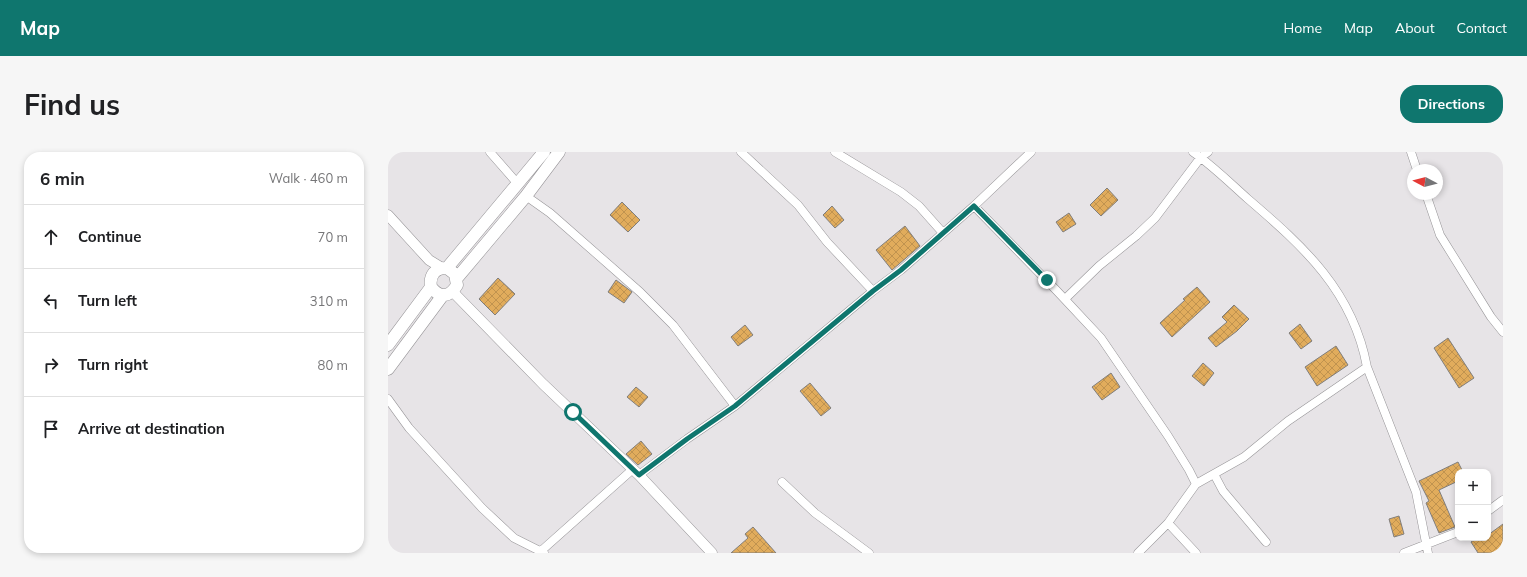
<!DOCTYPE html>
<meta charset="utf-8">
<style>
:root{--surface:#fff;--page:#f6f6f6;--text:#202124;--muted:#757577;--line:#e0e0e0;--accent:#0f766e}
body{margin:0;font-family:Mulish,sans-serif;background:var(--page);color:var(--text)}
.controls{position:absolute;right:12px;bottom:12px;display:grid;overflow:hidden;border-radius:8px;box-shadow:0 2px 6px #0003}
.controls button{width:36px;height:36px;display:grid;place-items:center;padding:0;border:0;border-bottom:1px solid var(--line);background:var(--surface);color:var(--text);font:20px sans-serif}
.compass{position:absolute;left:1019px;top:12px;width:36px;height:36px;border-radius:50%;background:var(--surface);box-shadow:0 2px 6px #0003;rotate:277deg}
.stop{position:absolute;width:12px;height:12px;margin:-9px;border:3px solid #0f766e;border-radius:50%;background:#fff}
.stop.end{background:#0f766e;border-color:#fff;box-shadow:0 1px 4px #0008}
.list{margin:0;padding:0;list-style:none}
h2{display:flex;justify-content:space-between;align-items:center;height:52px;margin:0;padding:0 16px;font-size:17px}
h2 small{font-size:13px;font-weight:400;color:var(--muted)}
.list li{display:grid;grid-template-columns:26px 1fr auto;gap:12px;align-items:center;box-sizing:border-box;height:64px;padding:0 16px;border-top:1px solid var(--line)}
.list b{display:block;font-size:15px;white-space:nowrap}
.list em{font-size:13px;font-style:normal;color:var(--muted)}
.icon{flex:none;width:22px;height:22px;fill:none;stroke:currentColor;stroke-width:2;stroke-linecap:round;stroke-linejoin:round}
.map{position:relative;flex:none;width:1115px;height:401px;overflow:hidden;border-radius:16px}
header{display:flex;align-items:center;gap:24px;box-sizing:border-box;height:56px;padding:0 20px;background:var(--accent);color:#fff}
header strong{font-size:19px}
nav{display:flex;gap:22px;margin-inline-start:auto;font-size:14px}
.intro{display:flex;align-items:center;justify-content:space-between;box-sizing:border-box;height:96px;padding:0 24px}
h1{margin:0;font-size:28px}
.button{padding:10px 18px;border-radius:16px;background:var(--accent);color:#fff;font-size:14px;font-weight:700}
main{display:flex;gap:24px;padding:0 24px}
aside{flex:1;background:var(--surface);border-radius:16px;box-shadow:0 2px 6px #0003}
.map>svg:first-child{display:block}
.building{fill:url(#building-cross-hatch);stroke:#807e7c}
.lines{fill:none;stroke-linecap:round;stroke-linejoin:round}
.minor-casing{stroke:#979598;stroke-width:9}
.tertiary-casing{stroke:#979598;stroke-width:11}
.primary-casing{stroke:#979598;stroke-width:13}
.minor{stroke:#fff;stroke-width:8}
.tertiary{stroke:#fff;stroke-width:10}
.primary{stroke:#fff;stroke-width:12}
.route{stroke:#0f766e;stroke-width:5}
</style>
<header>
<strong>Map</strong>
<nav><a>Home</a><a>Map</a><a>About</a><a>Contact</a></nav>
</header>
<div class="intro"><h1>Find us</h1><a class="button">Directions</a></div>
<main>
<aside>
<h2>6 min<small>Walk · 460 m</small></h2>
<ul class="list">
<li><svg class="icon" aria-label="ahead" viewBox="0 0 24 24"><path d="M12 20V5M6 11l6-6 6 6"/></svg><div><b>Continue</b></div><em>70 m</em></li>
<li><svg class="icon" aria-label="left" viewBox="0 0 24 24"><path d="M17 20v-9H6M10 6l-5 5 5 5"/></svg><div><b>Turn left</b></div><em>310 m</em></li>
<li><svg class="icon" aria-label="right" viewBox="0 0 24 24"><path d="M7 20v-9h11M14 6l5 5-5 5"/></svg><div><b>Turn right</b></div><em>80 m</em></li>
<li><svg class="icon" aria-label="arrive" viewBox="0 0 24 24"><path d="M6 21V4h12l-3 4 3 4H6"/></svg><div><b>Arrive at destination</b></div></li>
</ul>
</aside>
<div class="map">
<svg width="1115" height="401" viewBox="0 0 1115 401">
<defs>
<pattern id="building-cross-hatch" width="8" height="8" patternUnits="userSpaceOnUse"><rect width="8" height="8" fill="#e1ac5c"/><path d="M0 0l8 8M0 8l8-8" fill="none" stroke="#c0934f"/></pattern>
</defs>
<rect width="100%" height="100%" fill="#e7e4e7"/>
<path class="building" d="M719 36 730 48 713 64 702 53Z
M234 50 252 68 240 80 222 63Z
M444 54 456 68 447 76 435 63Z
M681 61 688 72 675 80 668 70Z
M517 74 532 94 504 118 488 98Z
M110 126 127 142 107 163 91 147Z
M228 128 244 140 236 151 220 140Z
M809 135 822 150 784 185 772 171 797 148 795 147Z
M846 153 861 167 849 179 828 195 820 186 839 170 834 165Z
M912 172 924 189 913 197 901 181Z
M357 173 365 183 350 194 343 185Z
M1060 186 1086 226 1071 236 1046 196Z
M948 194 960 213 929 234 917 215Z
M815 211 826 221 816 234 804 224Z
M723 221 732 235 714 248 704 235Z
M422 231 443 256 433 264 412 239Z
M248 235 260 245 251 255 239 245Z
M253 289 264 302 250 313 238 302Z
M1070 310 1075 320H1070V329L1051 338 1067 375 1051 381 1038 351 1041 349 1031 329Z
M1011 364 1016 382 1006 385 1001 367Z
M1115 372V399L1111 401H1090L1083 390 1089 386H1100V383Z
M365 375 388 401H343L360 386 357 382Z"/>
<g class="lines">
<defs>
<path id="minor" d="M102 0 129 31
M353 0 410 53 439 90 485 139
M447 0 513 40 531 54 555 81
M805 0C825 14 842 31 860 47 916 95 965 139 979 215L1028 340 1040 401
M1023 0 1029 18
M1038 42 1052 83 1103 165 1115 180
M138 44 162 61 252 140 285 173 347 254
M586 54 669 139 713 186 780 284 801 318 808 332
M677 147 711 114 748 84 767 66 813 5 820 0
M0 247 21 276 94 356 126 386 156 401
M826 322 835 339 878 390
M251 323 299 287 347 254 485 139 513 118 586 54 643 0
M394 330 427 361 481 401
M1100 359 1115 348
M780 371 808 401
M153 399 245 317
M750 401 780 371 808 332 856 305 900 269 979 215
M1016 401 1070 380"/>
<path id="tertiary" d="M0 63 41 108 54 116
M65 140 155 232 251 323 324 401"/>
<path id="primary" d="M59 116 156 0
M69 126 138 44 171 0
M0 193 43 135C41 124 47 115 59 116L67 122 69 133C62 145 52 147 43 135
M0 217 55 143"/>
</defs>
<use href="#minor" class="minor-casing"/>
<use href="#tertiary" class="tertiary-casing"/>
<use href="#primary" class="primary-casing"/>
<use href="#minor" class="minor"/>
<use href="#tertiary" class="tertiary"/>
<use href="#primary" class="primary"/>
</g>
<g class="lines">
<path class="route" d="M185 260 251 323 299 287 347 254 485 139 513 118 586 54 659 128"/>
</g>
</svg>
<div class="controls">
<button>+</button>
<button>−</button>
</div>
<svg class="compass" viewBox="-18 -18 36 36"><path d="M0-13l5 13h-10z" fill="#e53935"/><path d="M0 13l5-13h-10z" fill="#757577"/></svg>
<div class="stop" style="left:185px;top:260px"></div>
<div class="stop end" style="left:659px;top:128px"></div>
</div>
</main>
